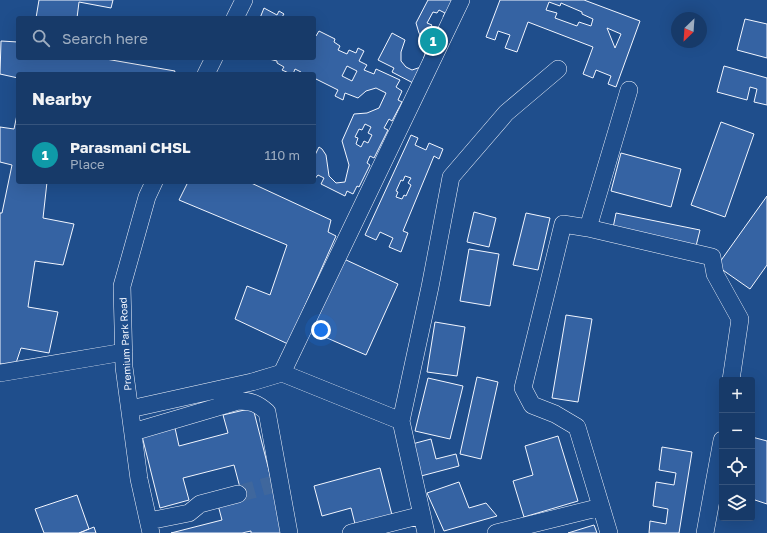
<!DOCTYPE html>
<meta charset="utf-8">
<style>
:root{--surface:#173a69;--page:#244571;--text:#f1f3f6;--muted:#9eadc0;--line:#36547d;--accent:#ffb74d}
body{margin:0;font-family:"Golos Text",sans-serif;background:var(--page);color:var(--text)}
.controls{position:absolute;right:12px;bottom:12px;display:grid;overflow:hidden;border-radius:4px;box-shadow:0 4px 16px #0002}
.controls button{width:36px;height:36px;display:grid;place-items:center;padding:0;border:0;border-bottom:1px solid var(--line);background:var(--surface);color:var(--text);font:20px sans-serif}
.compass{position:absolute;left:671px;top:12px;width:36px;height:36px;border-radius:50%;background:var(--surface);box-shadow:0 4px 16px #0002;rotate:205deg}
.you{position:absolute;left:321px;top:330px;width:14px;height:14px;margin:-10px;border:3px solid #fff;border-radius:50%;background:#1a73e8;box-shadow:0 0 0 6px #1a73e833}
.badge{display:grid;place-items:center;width:26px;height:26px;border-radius:50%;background:var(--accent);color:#fff;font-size:13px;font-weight:700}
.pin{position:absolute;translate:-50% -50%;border:2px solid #fff;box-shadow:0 1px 4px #0006}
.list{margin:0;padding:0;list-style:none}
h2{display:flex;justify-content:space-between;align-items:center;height:52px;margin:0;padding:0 16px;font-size:17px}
h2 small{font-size:13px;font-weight:400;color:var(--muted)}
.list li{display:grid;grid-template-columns:26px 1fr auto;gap:12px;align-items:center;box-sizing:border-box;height:60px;padding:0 16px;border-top:1px solid var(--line)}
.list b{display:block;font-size:15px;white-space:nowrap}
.list p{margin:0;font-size:13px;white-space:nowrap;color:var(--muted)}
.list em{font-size:13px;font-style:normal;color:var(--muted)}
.icon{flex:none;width:22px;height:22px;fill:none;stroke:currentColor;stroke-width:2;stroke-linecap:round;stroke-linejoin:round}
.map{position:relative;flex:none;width:767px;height:533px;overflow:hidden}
.search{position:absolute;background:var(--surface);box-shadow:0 4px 16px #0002;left:16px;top:16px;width:300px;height:44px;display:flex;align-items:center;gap:10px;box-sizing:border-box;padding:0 14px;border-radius:4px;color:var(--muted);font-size:15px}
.panel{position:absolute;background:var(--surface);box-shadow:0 4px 16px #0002;left:16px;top:72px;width:300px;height:112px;border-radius:4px}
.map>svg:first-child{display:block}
.building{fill:#3563a3;stroke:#f2f6ff;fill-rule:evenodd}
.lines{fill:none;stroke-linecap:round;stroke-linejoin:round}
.minor-tunnel{stroke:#3f679d;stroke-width:17;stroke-dasharray:17 8;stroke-linecap:butt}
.minor-casing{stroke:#f2f6ff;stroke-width:18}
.minor{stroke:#1f4e8c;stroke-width:17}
.labels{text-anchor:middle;stroke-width:3;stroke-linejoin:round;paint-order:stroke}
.street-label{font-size:10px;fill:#f2f6ff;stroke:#1f4e8c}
</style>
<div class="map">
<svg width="767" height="533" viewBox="0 0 767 533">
<rect width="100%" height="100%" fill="#1f4e8c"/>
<path class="building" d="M39 0H113L111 8 79 2 77 18H36Z
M428 0H466L415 84 392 72 394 68 378 60 392 33 405 40 401 52V61L406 67 412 70 421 67 427 47 419 33 416 23ZM439 10 445 13 443 17 446 18 440 29 437 28 434 34 428 31 432 25 427 23 433 12 437 13Z
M500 0H584L640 21 616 87 608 84 611 76 596 70 593 78 583 74 593 47 528 22 517 52 505 48 510 35 498 31 495 40 486 37ZM549 2 560 6 561 3 582 12V14L593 19 591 26 579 22 577 26 555 18 557 13 546 10ZM607 28 621 34 615 48Z
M264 8 277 15 279 11 284 14 282 17 284 18H260Z
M745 19 767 24V58L737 50Z
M319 31 335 39 334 42 340 46 338 50 347 54 349 50 356 53 358 48 364 51 359 61 367 65 364 70 374 74 376 69 400 80 396 87 402 91 398 100 402 102 392 121 389 119 384 128 388 130 374 158 370 156 367 163 370 165 359 187 357 186 353 194 347 191 345 196 321 184 324 178 318 175 314 180V157L319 147 322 149 326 155 329 176 336 183 345 182 349 165 342 141 354 114 367 113 379 108 386 93 376 88 366 91 358 98 345 93 343 100 335 96 338 90 316 79 314 82V74H300L301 72 295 69 293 74H291L282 70 284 67 277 63V61L265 58H314V34L316 36ZM347 66 357 71 352 81 342 76ZM365 124 371 127 368 133 372 135 368 143 364 141 361 147 356 144 358 138 355 137 359 129 362 130Z
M1 41 18 42V58H100L175 71 174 74H18V78L0 74Z
M724 66 767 78V105L754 102 757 89 750 87 747 100 717 92Z
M18 110V182H47L43 218 74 224 63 265 35 261 28 307 58 312 49 353 21 348 15 366 0 364V213H2L12 165 0 162V127L14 129Z
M721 122 754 134 725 217 691 205Z
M411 135 418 138 415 145 426 150 429 143 443 149 439 159 434 156 403 231 408 233 401 252 389 247 393 238 380 232 376 240 365 235ZM405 176 411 178 408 183 411 185 406 196 404 195 402 199 396 197 398 192 396 191 401 180 403 181Z
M621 153 681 169 671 207 611 191Z
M188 182H249L331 220 328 232 336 236 288 344 235 319 247 286 270 295 287 245 179 200Z
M767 196V265L750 289 717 266Z
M474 212 496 218 489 247 467 242Z
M526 213 550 218 538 270 513 265Z
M616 213 700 230 695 250 612 233Z
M469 249 499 254 490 306 460 301Z
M344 259 398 284 366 355 311 331Z
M566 315 592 319 578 402 552 398Z
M435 322 465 327 457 376 427 372Z
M477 377 498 382 481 459 460 454Z
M428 378 463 386 450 439 415 431Z
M253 408 285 533H251V531L242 533H171L222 520 218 505 243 499 234 465 183 478 189 500 160 508 142 436 175 428 179 446 228 433 223 415Z
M558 436 578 501 524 517 513 481 533 475 525 446Z
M752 437 767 441V504L752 499Z
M431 439 436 459 456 454 459 466 421 476 412 444Z
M662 447 692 452 679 533H649L650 521 666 524 668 509 653 506 656 482 674 485 676 473 659 470Z
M380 468 392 515 355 524 351 508 322 516 314 486Z
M459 482 469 508 486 503 497 516 444 531 427 493Z
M77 495 89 529 79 533 94 527 96 533H44L35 509Z
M594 525 597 533H568Z"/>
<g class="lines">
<path class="minor-tunnel" d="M238 494 274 484"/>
<defs>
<path id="minor" d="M235 18 244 0
M206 74 214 58
M588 228 629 90
M0 373 124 352
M282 373 401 421
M130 409 252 382 282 373 461 0
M133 432 238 401C251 401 257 403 267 412L289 533
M149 521 189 513 200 504 238 494
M151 533 139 479 124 367 122 286 147 197 154 182
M351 533 422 515
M426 533 401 421 430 287 451 177 506 113 558 69
M496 533 601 507
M609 533 577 427 555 414 532 405 523 388 563 224 588 228 712 257 715 274 740 319 731 380
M705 533 722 440"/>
</defs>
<use href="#minor" class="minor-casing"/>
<use href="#minor" class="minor"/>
</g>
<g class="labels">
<g class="street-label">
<text transform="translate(125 344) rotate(-93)" y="4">Premium Park Road</text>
</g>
</g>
</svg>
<div class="controls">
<button>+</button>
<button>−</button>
<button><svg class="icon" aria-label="locate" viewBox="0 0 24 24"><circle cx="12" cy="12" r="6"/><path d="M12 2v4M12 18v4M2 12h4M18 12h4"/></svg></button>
<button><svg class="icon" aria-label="layers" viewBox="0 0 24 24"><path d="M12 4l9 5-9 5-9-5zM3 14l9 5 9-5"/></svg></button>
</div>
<svg class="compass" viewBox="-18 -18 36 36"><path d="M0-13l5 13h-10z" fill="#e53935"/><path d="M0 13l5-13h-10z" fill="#9eadc0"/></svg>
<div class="you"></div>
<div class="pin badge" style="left:433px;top:41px;background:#0f9aa8">1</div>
<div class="search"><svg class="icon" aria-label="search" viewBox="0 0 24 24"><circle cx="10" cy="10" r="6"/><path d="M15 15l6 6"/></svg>Search here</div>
<section class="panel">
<h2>Nearby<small></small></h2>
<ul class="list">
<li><span class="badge" style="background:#0f9aa8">1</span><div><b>Parasmani CHSL</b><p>Place</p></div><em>110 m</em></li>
</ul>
</section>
</div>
